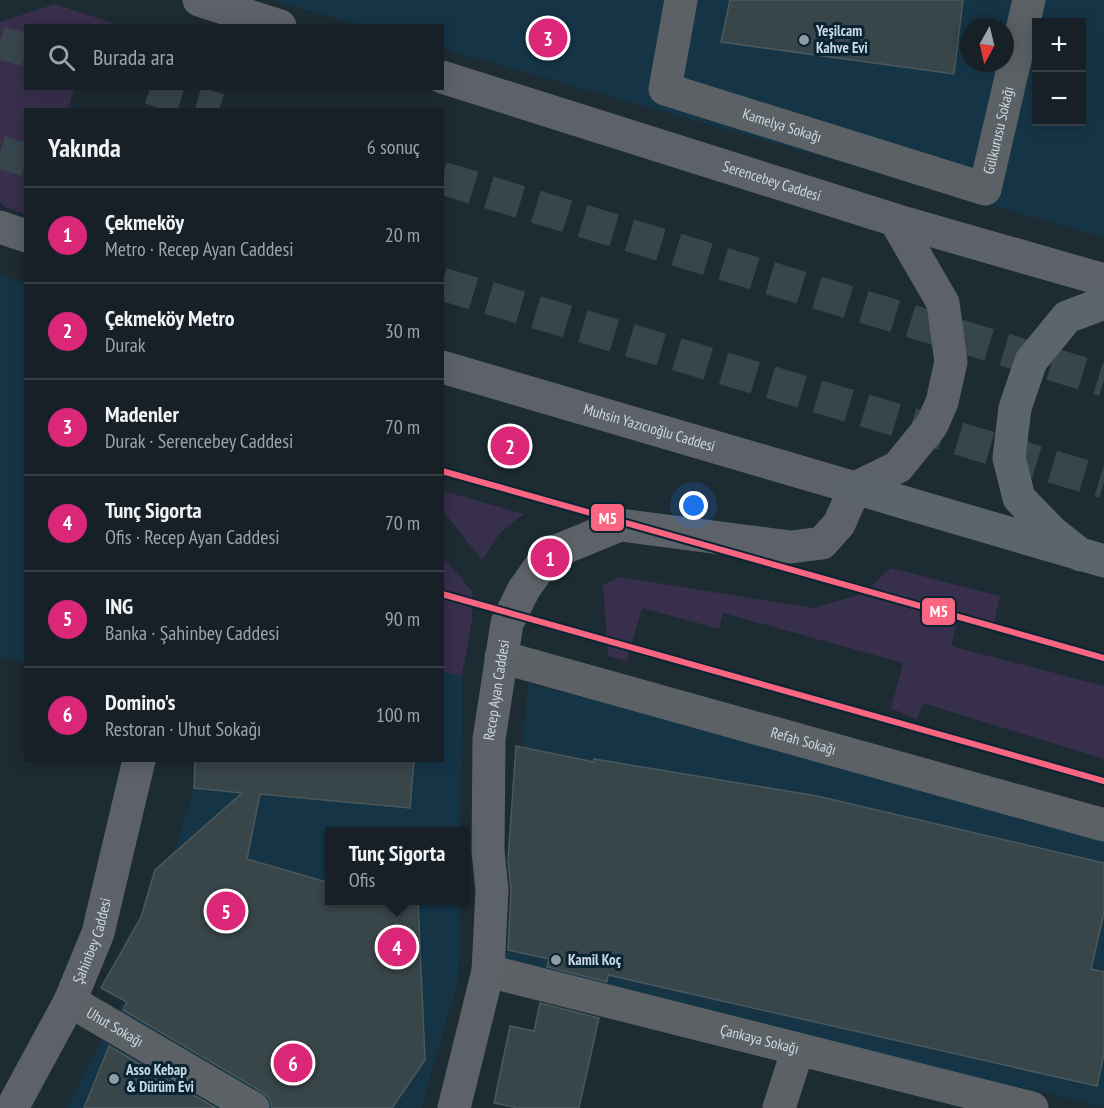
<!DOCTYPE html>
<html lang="tr">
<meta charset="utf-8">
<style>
:root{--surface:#162026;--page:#232d32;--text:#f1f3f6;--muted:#9ea3a7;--line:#353e43;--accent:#db2777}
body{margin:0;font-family:"PT Sans Narrow",sans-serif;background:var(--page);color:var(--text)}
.controls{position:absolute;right:18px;top:18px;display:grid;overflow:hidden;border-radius:0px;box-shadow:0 3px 15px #0003}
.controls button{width:54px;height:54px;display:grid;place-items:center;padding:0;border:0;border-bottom:2px solid var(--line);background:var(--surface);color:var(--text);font:30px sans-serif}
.compass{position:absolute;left:960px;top:18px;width:54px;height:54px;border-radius:50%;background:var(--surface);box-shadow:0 3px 15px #0003;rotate:188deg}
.you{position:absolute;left:694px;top:506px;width:21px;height:21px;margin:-15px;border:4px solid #fff;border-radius:50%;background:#1a73e8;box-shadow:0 0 0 9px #1a73e833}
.badge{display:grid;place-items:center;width:39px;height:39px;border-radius:50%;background:var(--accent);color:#fff;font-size:20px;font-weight:700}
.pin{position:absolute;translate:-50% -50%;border:3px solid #fff;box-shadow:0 2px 6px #0006}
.popup{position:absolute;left:325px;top:827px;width:144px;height:78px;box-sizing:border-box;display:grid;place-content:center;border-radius:0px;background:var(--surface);filter:drop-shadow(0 2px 4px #0005);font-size:20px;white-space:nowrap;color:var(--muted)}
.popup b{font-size:22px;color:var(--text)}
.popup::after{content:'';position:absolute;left:50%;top:100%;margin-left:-12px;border:12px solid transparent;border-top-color:var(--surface)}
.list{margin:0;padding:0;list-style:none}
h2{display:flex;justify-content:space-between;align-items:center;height:78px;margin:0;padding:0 24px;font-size:26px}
h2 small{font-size:20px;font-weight:400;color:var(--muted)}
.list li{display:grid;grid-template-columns:39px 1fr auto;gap:18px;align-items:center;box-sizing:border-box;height:96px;padding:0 24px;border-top:2px solid var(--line)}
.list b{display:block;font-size:22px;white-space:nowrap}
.list p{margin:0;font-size:20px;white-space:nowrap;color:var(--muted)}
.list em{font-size:20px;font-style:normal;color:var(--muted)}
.icon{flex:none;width:33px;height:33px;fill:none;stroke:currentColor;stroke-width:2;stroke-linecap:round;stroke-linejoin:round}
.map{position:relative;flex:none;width:1104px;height:1108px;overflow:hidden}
.search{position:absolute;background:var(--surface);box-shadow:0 3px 15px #0003;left:24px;top:24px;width:420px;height:66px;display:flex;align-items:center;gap:15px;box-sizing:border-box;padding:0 21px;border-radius:0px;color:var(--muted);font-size:22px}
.panel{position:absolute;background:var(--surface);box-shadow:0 3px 15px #0003;left:24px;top:108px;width:420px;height:654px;border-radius:0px}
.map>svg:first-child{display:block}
.built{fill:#153547;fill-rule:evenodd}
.green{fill:#382f4c}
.building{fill:#384549;stroke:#4b585c;stroke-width:1.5}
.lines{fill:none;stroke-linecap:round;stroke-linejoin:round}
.trunk-tunnel{stroke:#37454d;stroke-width:33;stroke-dasharray:33 16;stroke-linecap:butt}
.minor{stroke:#5b6165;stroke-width:33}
.tertiary{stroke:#5b6165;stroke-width:33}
.secondary{stroke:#5d6269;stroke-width:33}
.trunk{stroke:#5c646c;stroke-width:33}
.metro-1-casing{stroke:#092432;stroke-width:10}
.metro-1{stroke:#fa6682;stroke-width:6}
.poi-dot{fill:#8d9ca5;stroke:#092432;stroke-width:2}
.labels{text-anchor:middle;stroke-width:6;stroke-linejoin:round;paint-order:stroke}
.poi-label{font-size:15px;font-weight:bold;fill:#cad9e3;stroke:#092432;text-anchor:start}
.street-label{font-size:15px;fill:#cad9e3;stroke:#092432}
.line-badge{stroke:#092432;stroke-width:2}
.badge-label{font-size:16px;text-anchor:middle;font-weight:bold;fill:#fff}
</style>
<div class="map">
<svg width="1104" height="1108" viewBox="0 0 1104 1108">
<rect width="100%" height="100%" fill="#1d2b33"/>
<path class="built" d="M271 0H1104V237L443 49 442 26 360 25ZM1036 22H1082V122H1036ZM969 27H1005V63H969Z
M0 275 25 283V663L0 657Z
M443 672 462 676 460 831 330 832V900L460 901 459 978 421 1108H67L131 986 203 761 442 760Z
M528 684 1104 817V1107L505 968Z"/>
<path class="green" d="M55 4 119 25 26 26V88L74 89 68 109 26 110 25 214 5 207 0 202V22Z
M443 491 524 514 501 532 482 560 443 511Z
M442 556 472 591V620L462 676 443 672Z
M891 568 1000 596 994 622 959 613 951 646 1104 686V759L923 703 917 720 891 708 903 663 723 613 719 629 642 608 627 661 608 656 603 585 620 577 813 608 862 594Z"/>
<path class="building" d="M730 0H963L954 74 721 42Z
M516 746 594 762V759L817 796 1104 863V913L1091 969 1104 972V1054L1097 1086 608 975 607 982 547 967 549 959 508 950 511 891 508 860Z
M195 760H414L410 808 260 794 247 859 330 883V900H418L425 1060 392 1108H272L269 1098 262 1092 123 1010 127 1002 101 988 141 917 155 870 242 793 194 788Z
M540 1003 599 1018 579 1108H518L494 1103 510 1026 534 1031Z
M109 1046 216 1108H84Z"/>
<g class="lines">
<path class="trunk-tunnel" d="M0 43 26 50
M150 88 219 110
M0 152 26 160
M442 178 1104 380
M442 284 1104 482"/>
<g class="minor">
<path id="s1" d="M681 0 665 89 985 189 1029 0"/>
<path id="s2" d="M501 657 1104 825"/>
<path id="s3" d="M488 971 1032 1108"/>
<path d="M779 1108 798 1049"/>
</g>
<path class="tertiary" id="s4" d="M70 1001 253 1108"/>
<g class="secondary">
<path d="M199 0 280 26"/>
<path id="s5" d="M442 77 895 220 1104 280"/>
<path d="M0 227 26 236"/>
<path id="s6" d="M442 367 855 488"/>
<path d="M855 488 898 467 932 425 942 402 951 362 943 303 895 220"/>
<path id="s7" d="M12 1108 70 1001 98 933 139 760"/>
<path id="s8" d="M454 1108 488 971 492 890 488 851 489 739 507 623 524 589 549 554 620 525 791 547 822 543 839 524 855 488"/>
</g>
<path class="trunk" d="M855 488 1104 561
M1081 555 1052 532 1019 498 1009 458 1015 408 1031 361 1067 317 1104 303"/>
<defs>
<path id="metro-1" d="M442 471 1104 658
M442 594 1104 781"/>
</defs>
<use href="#metro-1" class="metro-1-casing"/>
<use href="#metro-1" class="metro-1"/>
</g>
<g class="poi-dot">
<circle cx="804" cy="40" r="6"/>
<circle cx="556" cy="960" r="6"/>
<circle cx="114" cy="1079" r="6"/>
</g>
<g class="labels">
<g class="poi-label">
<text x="816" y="36">Yeşilcam<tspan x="816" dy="17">Kahve Evi</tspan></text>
<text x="568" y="965">Kamil Koç</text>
<text x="126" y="1075">Asso Kebap<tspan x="126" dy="17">&amp; Dürüm Evi</tspan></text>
</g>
<g class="street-label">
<text dy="5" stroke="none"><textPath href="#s1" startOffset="213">Kamelya Sokağı</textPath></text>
<text dy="5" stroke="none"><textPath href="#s1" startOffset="486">Gülkurusu Sokağı</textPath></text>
<text dy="5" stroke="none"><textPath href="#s5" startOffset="346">Serencebey Caddesi</textPath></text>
<text dy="5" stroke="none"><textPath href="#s6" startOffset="216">Muhsin Yazıcıoğlu Caddesi</textPath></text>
<text dy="5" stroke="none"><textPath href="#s8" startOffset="423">Recep Ayan Caddesi</textPath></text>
<text dy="5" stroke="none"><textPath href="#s2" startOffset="314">Refah Sokağı</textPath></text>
<text dy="5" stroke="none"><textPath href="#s7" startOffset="186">Şahinbey Caddesi</textPath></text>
<text dy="5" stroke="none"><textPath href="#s4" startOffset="52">Uhut Sokağı</textPath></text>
<text dy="5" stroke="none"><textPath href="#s3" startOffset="280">Çankaya Sokağı</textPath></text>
</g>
</g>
<g class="line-badge">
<rect x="590" y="503" width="35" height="29" rx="6" fill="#fa6682"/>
<rect x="921" y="597" width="35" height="29" rx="6" fill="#fa6682"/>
</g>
<g class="badge-label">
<text x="608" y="524">M5</text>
<text x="939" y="617">M5</text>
</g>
</svg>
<div class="controls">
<button>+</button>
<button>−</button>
</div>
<svg class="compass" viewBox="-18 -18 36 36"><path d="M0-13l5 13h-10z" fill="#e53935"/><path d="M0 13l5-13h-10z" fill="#9ea3a7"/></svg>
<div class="you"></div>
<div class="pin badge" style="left:550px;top:558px">1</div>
<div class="pin badge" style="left:510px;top:446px">2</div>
<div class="pin badge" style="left:548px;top:38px">3</div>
<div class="pin badge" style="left:397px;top:947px">4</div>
<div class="popup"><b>Tunç Sigorta</b>Ofis</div>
<div class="pin badge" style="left:226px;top:911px">5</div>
<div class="pin badge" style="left:293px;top:1063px">6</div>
<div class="search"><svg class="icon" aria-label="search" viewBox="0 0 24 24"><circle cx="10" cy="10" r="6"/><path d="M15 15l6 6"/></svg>Burada ara</div>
<section class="panel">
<h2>Yakında<small>6 sonuç</small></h2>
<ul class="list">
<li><span class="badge">1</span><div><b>Çekmeköy</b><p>Metro · Recep Ayan Caddesi</p></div><em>20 m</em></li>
<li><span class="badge">2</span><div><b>Çekmeköy Metro</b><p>Durak</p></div><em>30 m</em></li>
<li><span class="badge">3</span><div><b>Madenler</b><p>Durak · Serencebey Caddesi</p></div><em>70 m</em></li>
<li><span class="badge">4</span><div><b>Tunç Sigorta</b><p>Ofis · Recep Ayan Caddesi</p></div><em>70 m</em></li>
<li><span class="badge">5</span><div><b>ING</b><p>Banka · Şahinbey Caddesi</p></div><em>90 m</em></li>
<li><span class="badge">6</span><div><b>Domino's</b><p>Restoran · Uhut Sokağı</p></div><em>100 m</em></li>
</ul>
</section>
</div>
